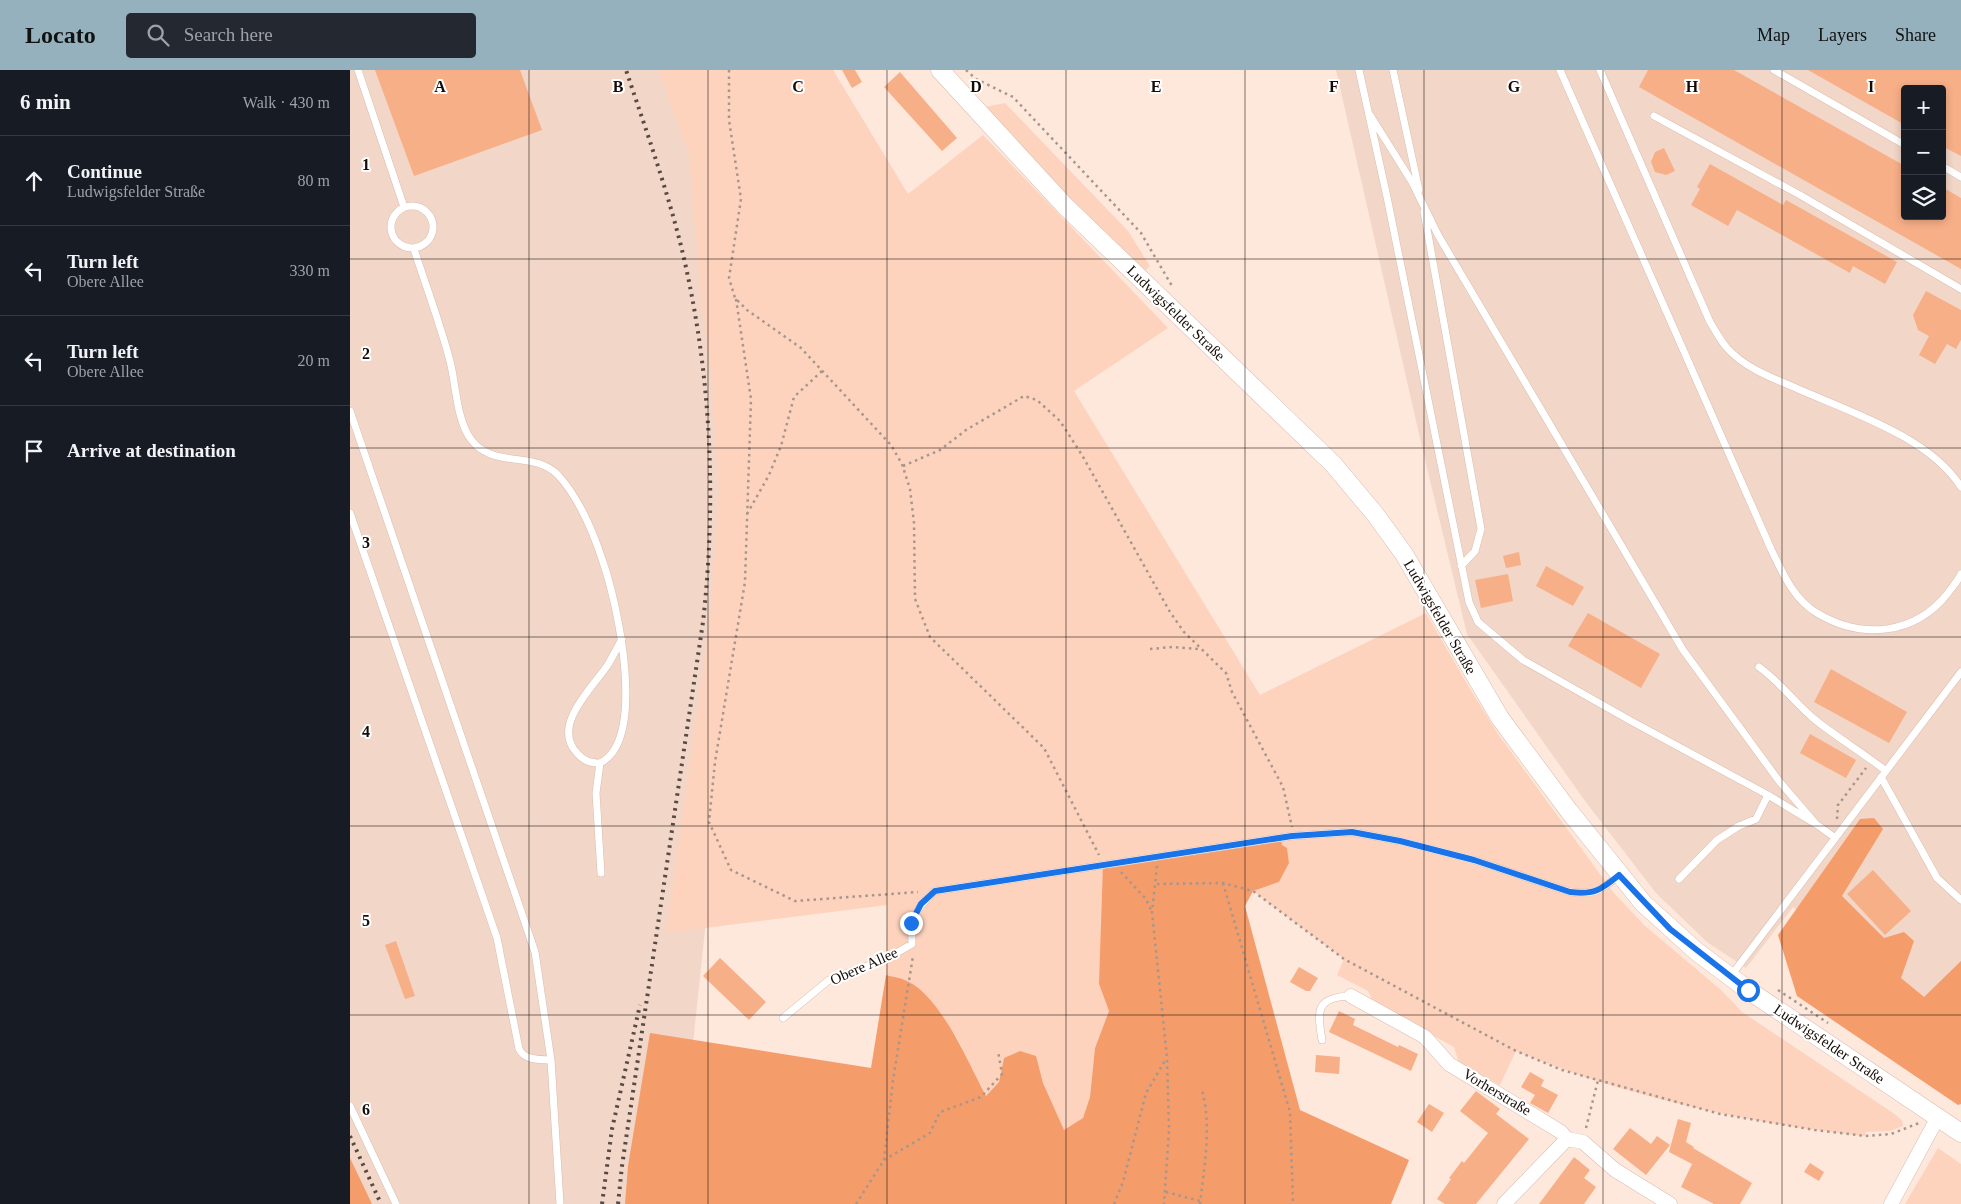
<!DOCTYPE html>
<meta charset="utf-8">
<style>
:root{--surface:#171b24;--page:#242831;--text:#f1f3f6;--muted:#9ea1a6;--line:#363941;--accent:#95b1bd}
body{margin:0;font-family:"Times New Roman",serif;background:var(--page);color:var(--text)}
.controls{position:absolute;right:15px;top:15px;display:grid;overflow:hidden;border-radius:5px;box-shadow:0 2px 8px #0003}
.controls button{width:45px;height:45px;display:grid;place-items:center;padding:0;border:0;border-bottom:1px solid var(--line);background:var(--surface);color:var(--text);font:25px sans-serif}
.stop{position:absolute;width:15px;height:15px;margin:-11px;border:4px solid #1a73e8;border-radius:50%;background:#fff}
.stop.end{background:#1a73e8;border-color:#fff;box-shadow:0 1px 5px #0008}
.list{margin:0;padding:0;list-style:none}
h2{display:flex;justify-content:space-between;align-items:center;height:65px;margin:0;padding:0 20px;font-size:21px}
h2 small{font-size:16px;font-weight:400;color:var(--muted)}
.list li{display:grid;grid-template-columns:32px 1fr auto;gap:15px;align-items:center;box-sizing:border-box;height:90px;padding:0 20px;border-top:1px solid var(--line)}
.list b{display:block;font-size:19px;white-space:nowrap}
.list p{margin:0;font-size:16px;white-space:nowrap;color:var(--muted)}
.list em{font-size:16px;font-style:normal;color:var(--muted)}
.icon{flex:none;width:28px;height:28px;fill:none;stroke:currentColor;stroke-width:2;stroke-linecap:round;stroke-linejoin:round}
.map{position:relative;flex:none;width:1611px;height:1134px;overflow:hidden}
header{display:flex;align-items:center;gap:30px;box-sizing:border-box;height:70px;padding:0 25px;background:var(--accent);color:#111}
header strong{font-size:24px}
nav{display:flex;gap:28px;margin-inline-start:auto;font-size:18px}
.search{width:350px;height:45px;background:var(--page);display:flex;align-items:center;gap:12px;box-sizing:border-box;padding:0 18px;border-radius:5px;color:var(--muted);font-size:19px}
main{display:flex}
aside{flex:1;background:var(--surface)}
.map>svg:first-child{display:block}
.built{fill:#f2d6c7;fill-rule:evenodd}
.green{fill:#fdd3bd}
.forest{fill:#f59c6b}
.building{fill:#f7af88}
.lines{fill:none;stroke-linecap:round;stroke-linejoin:round}
.service-casing{stroke:#d9bdaf;stroke-width:8}
.minor-casing{stroke:#d9bdaf;stroke-width:15}
.tertiary-casing{stroke:#d9bdaf;stroke-width:19}
.path{stroke:#a8968d;stroke-width:2.5;stroke-dasharray:2.5 4;stroke-linecap:butt}
.service{stroke:#fff;stroke-width:7}
.minor{stroke:#fff;stroke-width:14}
.tertiary{stroke:#fff;stroke-width:18}
.rail{stroke:#574a44;stroke-width:4;stroke-dasharray:2.5 5;stroke-linecap:butt}
.route{stroke:#1a73e8;stroke-width:6}
.grid{fill:none;stroke:#150c08;stroke-width:1;stroke-opacity:0.55}
.labels{text-anchor:middle;stroke-width:4;stroke-linejoin:round;paint-order:stroke}
.street-label{font-size:15px;fill:#150c08;stroke:#fff}
.grid-label{font-size:16px;text-anchor:middle;font-weight:bold;fill:#150c08;stroke:#fff;stroke-width:4;stroke-linejoin:round;paint-order:stroke}
</style>
<header>
<strong>Locato</strong>
<div class="search"><svg class="icon" aria-label="search" viewBox="0 0 24 24"><circle cx="10" cy="10" r="6"/><path d="M15 15l6 6"/></svg>Search here</div>
<nav><a>Map</a><a>Layers</a><a>Share</a></nav>
</header>
<main>
<aside>
<h2>6 min<small>Walk · 430 m</small></h2>
<ul class="list">
<li><svg class="icon" aria-label="ahead" viewBox="0 0 24 24"><path d="M12 20V5M6 11l6-6 6 6"/></svg><div><b>Continue</b><p>Ludwigsfelder Straße</p></div><em>80 m</em></li>
<li><svg class="icon" aria-label="left" viewBox="0 0 24 24"><path d="M17 20v-9H6M10 6l-5 5 5 5"/></svg><div><b>Turn left</b><p>Obere Allee</p></div><em>330 m</em></li>
<li><svg class="icon" aria-label="left" viewBox="0 0 24 24"><path d="M17 20v-9H6M10 6l-5 5 5 5"/></svg><div><b>Turn left</b><p>Obere Allee</p></div><em>20 m</em></li>
<li><svg class="icon" aria-label="arrive" viewBox="0 0 24 24"><path d="M6 21V4h12l-3 4 3 4H6"/></svg><div><b>Arrive at destination</b></div></li>
</ul>
</aside>
<div class="map">
<svg width="1611" height="1134" viewBox="0 0 1611 1134">
<rect width="100%" height="100%" fill="#fee7db"/>
<path class="built" d="M0 0H325L401 329 357 841 326 1134H12L0 1106Z
M986 0H1611V915L1572 949 1443 837 1396 898 1357 872 1306 823 1235 731 1117 564 1072 377ZM1555 19H1592V146H1555Z"/>
<path class="green" d="M309 0H483L558 124 633 65 818 258 724 321 910 625 1076 543 1120 619 1148 664 1263 822 1294 855 1371 920 1392 942 1543 1043 1552 1050 1553 1056 1540 1061 1516 1062 1515 1066C1397 1053 1276 1027 1166 981L1150 1015 1109 993 1104 977 1023 932 1018 921 987 905 994 889 903 821 929 812 939 793 937 778 749 914 759 941 745 978 740 1027 733 1048 713 1061 693 1013 685 986 654 988 649 1012 636 1026 607 968 559 912 536 905 537 835 316 863 360 552 369 422 361 298 351 229 339 85Z
M655 33 778 161 800 196 794 202 630 38Z
M1588 1078 1611 1094V1134H1555Z"/>
<path class="forest" d="M1524 748 1533 759 1492 826 1534 868 1554 862 1564 871 1551 908 1574 927 1611 891V1034L1608 1035 1447 926 1428 865 1510 749Z
M930 766 932 775 937 778 939 793 929 812 903 821 895 836 950 1040 1059 1090 1041 1134H275L278 1096 300 963 521 998 536 905C543 907 552 908 559 912 592 929 619 994 636 1026L649 1012 654 988 670 981 686 986 693 1013 714 1060 733 1048 740 1027 745 978 759 941 749 914 753 794Z
M0 1088 22 1134H0Z"/>
<path class="building" d="M25 0H170L192 60 64 106Z
M492 0H505L512 12 502 18Z
M1298 0H1384L1555 96V146H1592V117L1611 128V199L1289 17Z
M1458 0H1611V86L1592 76V19H1555V55Z
M550 2 607 68 592 81 534 17Z
M1314 78 1325 101 1316 105 1305 102 1301 92 1305 82Z
M1360 94 1433 135 1436 130 1547 192 1535 214 1503 196 1500 203 1387 140 1378 156 1341 135 1350 119 1347 117Z
M1576 221 1611 240V270L1606 279 1597 274 1585 294 1569 285 1579 266 1568 260 1563 245Z
M1169 482 1171 495 1156 498 1153 486Z
M1196 496 1234 517 1223 536 1186 516Z
M1158 504 1163 531 1131 538 1125 510Z
M1238 543 1310 584 1291 618 1218 576Z
M1481 599 1557 642 1539 673 1464 632Z
M1460 664 1506 690 1496 708 1450 683Z
M1523 800 1561 841 1535 865 1497 824Z
M46 871 65 926 55 929 35 875Z
M370 888 416 932 399 950 353 906Z
M949 897 968 908 960 921H956L940 912Z
M989 941 1005 949 1003 955 1048 977 1049 975 1068 984 1061 1001 979 962Z
M966 985 990 987 989 1004 965 1002Z
M1180 1002 1194 1010 1191 1016 1208 1025 1198 1043 1180 1033 1185 1025 1171 1017Z
M1126 1021 1150 1039 1146 1044 1179 1069 1126 1134H1095L1087 1129 1101 1109 1099 1108 1112 1091 1114 1093 1138 1063 1110 1041Z
M1079 1034 1094 1043 1082 1062 1067 1052Z
M1328 1049 1341 1053 1336 1072 1344 1077 1343 1078 1402 1113 1390 1134H1364L1331 1117 1342 1094 1319 1082Z
M1280 1058 1301 1074 1307 1066 1320 1075 1296 1105 1263 1079Z
M1224 1087 1240 1100 1234 1108 1246 1117 1234 1134H1189Z
M1460 1093 1474 1102 1469 1111 1454 1102Z"/>
<g class="lines">
<defs>
<path id="service" d="M8 0 54 137
M1009 0 1037 127 1119 532 1128 552 1173 590 1281 651 1418 725 1466 754
M1043 0 1069 120
M1210 0 1421 479C1432 502 1444 530 1467 543 1512 570 1565 565 1598 523 1602 517 1608 511 1611 504
M1250 0 1360 252C1365 260 1370 270 1377 278 1393 296 1417 306 1439 315 1494 340 1578 365 1611 417
M1424 0 1555 75
M1020 45 1062 112 1088 165 1333 580 1429 711 1466 754 1484 767
M1304 46 1450 125 1611 219
M1592 96 1611 107
M41 157a21 21 0 1 1 42 0a21 21 0 1 1-42 0Z
M1074 142 1131 459 1125 481 1111 496
M64 179C76 216 90 253 100 291 106 315 106 343 118 365 139 401 183 379 208 405 230 429 243 461 253 492 267 532 298 670 250 693L246 723 251 803
M0 341 185 882 201 990 210 1134
M0 443 147 868 169 979C175 991 189 989 201 990
M1409 597C1430 612 1444 632 1463 648 1486 667 1512 682 1536 701
M250 693C240 693 234 691 227 683 201 656 242 618 257 596 262 588 267 578 272 569
M1531 707 1587 808 1611 830
M1329 809 1367 770 1389 756 1406 749 1418 725
M1380 907 1611 602
M433 948 479 910 536 889 562 874C561 846 565 840 585 821L942 766 1002 762 1050 771 1124 790 1220 822C1244 825 1251 821 1269 805
M972 970C967 940 966 927 1001 926
M0 1036 46 1134"/>
<path id="minor" d="M1001 926 1075 967 1099 994 1211 1062 1217 1069 1154 1134
M1217 1069 1233 1072 1265 1100 1320 1134
M1541 1134 1588 1047"/>
<path id="tertiary" d="M590 0 715 136 983 394 1025 444 1054 484 1150 648 1219 741 1293 833 1346 881 1398 920 1611 1063"/>
</defs>
<use href="#service" class="service-casing"/>
<use href="#minor" class="minor-casing"/>
<use href="#tertiary" class="tertiary-casing"/>
<path class="path" d="M379 0V50L391 129 379 208 385 228 397 240 451 278 541 375 552 394 560 419 564 453 565 529 580 567 694 678 749 785
M616 0 626 9 663 27 791 163 822 216
M386 229 401 329 395 512 365 692 359 752 381 800 445 831 568 822
M553 396 590 380 616 360 674 326 687 330 710 351 732 385 820 542 834 562 876 603 882 622 933 717 942 757
M397 444 419 405 431 376 444 327 473 300
M800 579 822 577 848 579
M1487 749 1488 735 1516 698
M807 796 802 842 817 988 819 1059 814 1134
M771 802 796 829 801 840
M873 813 940 1042 943 1134
M807 814 873 813 903 821 994 889 1166 981 1212 1000 1370 1044 1465 1060 1515 1066 1541 1064 1569 1053
M1428 920 1478 953
M1236 1058 1248 1010
M534 1090 580 1063 590 1042 631 1027 652 1004 648 981
M816 1122 850 1131
M506 1134 534 1090 543 1010 563 886
M764 1134 773 1112 796 1023 816 989
M850 1134C854 1097 862 1057 852 1020"/>
<use href="#service" class="service"/>
<use href="#minor" class="minor"/>
<use href="#tertiary" class="tertiary"/>
<path class="rail" d="M0 1066 31 1134
M252 1134 262 1059 290 935
M268 1134 272 1096 353 552C367 427 361 302 332 180 317 119 296 60 276 0"/>
</g>
<g class="lines">
<path class="route" d="M561 853 571 834 585 821 942 766 1002 762 1050 771 1124 790 1220 822C1244 825 1251 820 1269 805L1320 859 1398 920"/>
</g>
<path class="grid" d="M179 0V1134M358 0V1134M537 0V1134M716 0V1134M895 0V1134M1074 0V1134M1253 0V1134M1432 0V1134M0 189H1611M0 378H1611M0 567H1611M0 756H1611M0 945H1611"/>
<g class="labels">
<g class="street-label">
<text transform="translate(826 243) rotate(44)" y="5">Ludwigsfelder Straße</text>
<text transform="translate(1090 547) rotate(60)" y="5">Ludwigsfelder Straße</text>
<text transform="translate(514 896) rotate(-24)" y="5">Obere Allee</text>
<text transform="translate(1479 974) rotate(34)" y="5">Ludwigsfelder Straße</text>
<text transform="translate(1147 1022) rotate(31)" y="5">Vorherstraße</text>
</g>
</g>
<g class="grid-label">
<text x="90" y="22">A</text>
<text x="268" y="22">B</text>
<text x="448" y="22">C</text>
<text x="626" y="22">D</text>
<text x="806" y="22">E</text>
<text x="984" y="22">F</text>
<text x="1164" y="22">G</text>
<text x="1342" y="22">H</text>
<text x="1521" y="22">I</text>
<text x="16" y="100">1</text>
<text x="16" y="289">2</text>
<text x="16" y="478">3</text>
<text x="16" y="667">4</text>
<text x="16" y="856">5</text>
<text x="16" y="1045">6</text>
</g>
</svg>
<div class="controls">
<button>+</button>
<button>−</button>
<button><svg class="icon" aria-label="layers" viewBox="0 0 24 24"><path d="M12 4l9 5-9 5-9-5zM3 14l9 5 9-5"/></svg></button>
</div>
<div class="stop" style="left:1398px;top:920px"></div>
<div class="stop end" style="left:561px;top:853px"></div>
</div>
</main>
